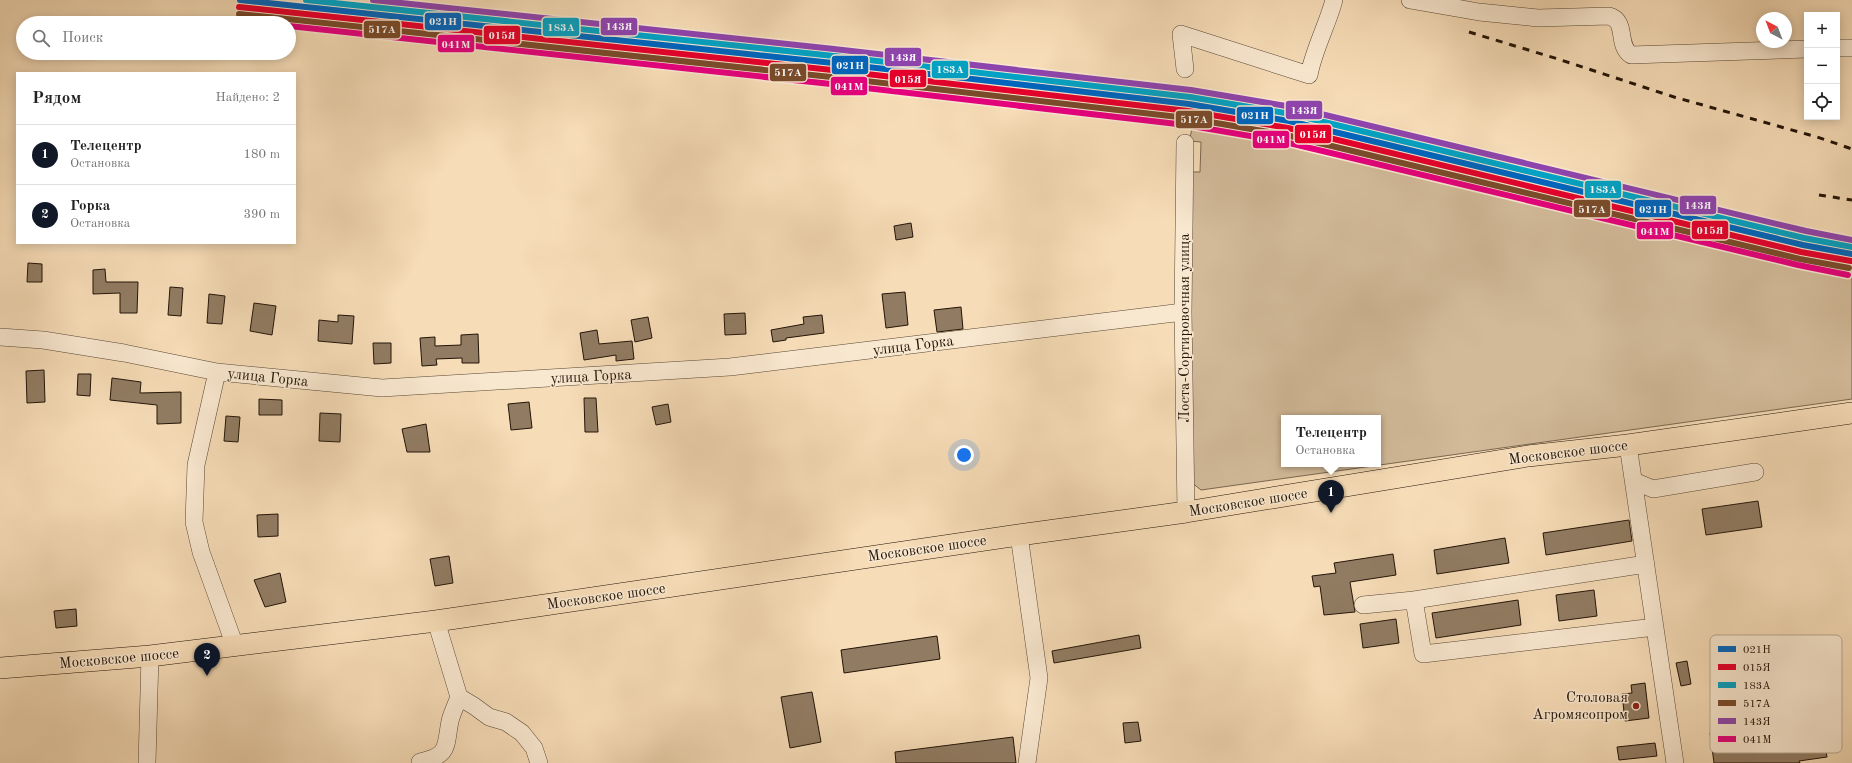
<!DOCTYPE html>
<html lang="ru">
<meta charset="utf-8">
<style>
:root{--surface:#fff;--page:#f6f6f6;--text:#222;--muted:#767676;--line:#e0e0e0;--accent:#111827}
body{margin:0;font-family:"Old Standard TT",serif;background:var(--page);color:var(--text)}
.controls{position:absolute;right:12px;top:12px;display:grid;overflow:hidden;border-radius:0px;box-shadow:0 2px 10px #0003}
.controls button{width:36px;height:36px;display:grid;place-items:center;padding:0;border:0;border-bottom:1px solid var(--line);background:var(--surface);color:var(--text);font:20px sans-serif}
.compass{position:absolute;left:1756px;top:12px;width:36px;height:36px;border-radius:50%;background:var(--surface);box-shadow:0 2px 10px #0003;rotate:318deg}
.you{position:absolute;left:964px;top:455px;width:14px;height:14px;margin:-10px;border:3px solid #fff;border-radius:50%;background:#1a73e8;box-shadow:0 0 0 6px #1a73e833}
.badge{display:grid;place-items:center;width:26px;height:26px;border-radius:50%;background:var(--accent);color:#fff;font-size:13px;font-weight:700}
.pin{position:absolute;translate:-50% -33px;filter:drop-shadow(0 1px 2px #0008)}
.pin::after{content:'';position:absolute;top:21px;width:14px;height:12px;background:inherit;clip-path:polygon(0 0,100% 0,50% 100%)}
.popup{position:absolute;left:1281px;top:415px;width:100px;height:52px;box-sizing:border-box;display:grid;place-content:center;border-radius:0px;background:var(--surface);filter:drop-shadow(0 1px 3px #0005);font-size:13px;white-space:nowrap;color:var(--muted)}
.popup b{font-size:15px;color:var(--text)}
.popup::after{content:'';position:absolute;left:50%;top:100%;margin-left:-8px;border:8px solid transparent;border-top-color:var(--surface)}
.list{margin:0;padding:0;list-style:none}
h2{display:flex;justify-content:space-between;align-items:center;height:52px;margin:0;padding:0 16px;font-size:17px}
h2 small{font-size:13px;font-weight:400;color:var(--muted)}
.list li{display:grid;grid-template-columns:26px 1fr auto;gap:12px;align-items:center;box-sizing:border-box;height:60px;padding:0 16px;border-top:1px solid var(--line)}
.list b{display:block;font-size:15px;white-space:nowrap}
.list p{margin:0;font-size:13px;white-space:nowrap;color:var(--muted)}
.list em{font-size:13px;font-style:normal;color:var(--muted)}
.icon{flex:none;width:22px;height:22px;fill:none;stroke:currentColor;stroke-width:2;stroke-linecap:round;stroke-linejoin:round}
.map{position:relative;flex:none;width:1852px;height:763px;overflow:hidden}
.search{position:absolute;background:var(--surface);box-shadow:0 2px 10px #0003;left:16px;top:16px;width:280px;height:44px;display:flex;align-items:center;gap:10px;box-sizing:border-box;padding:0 14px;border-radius:22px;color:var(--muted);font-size:15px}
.panel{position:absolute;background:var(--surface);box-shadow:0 2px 10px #0003;left:16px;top:72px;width:280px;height:172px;border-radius:0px}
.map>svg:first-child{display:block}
.green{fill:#d2ba99;stroke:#7a6750;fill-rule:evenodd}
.building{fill:#917c63;stroke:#231408}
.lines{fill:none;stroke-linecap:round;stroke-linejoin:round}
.minor-casing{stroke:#584634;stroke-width:18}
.major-casing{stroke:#231408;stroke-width:22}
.minor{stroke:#f9e8d0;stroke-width:17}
.major{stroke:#f6dcb7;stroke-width:21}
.rail{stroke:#231408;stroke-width:3;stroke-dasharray:7 7;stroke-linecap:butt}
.rail-1-casing{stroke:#f9e8d0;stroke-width:9}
.rail-2-casing{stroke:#f9e8d0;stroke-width:9}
.rail-3-casing{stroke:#f9e8d0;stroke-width:9}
.rail-4-casing{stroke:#f9e8d0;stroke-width:9}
.rail-5-casing{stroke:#f9e8d0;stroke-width:9}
.rail-6-casing{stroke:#f9e8d0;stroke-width:9}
.rail-1{stroke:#0065bd;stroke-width:6}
.rail-2{stroke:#e4002b;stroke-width:6}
.rail-3{stroke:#02a2c4;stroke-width:6}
.rail-4{stroke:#7a4b2a;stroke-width:6}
.rail-5{stroke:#8e44ad;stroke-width:6}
.rail-6{stroke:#e5007d;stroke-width:6}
.poi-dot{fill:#8f2418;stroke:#f9e8d0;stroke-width:1.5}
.labels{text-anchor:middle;stroke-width:3;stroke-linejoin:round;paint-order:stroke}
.street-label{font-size:15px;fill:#231408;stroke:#f9e8d0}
.poi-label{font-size:15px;fill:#231408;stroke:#f9e8d0;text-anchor:end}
.key{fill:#f9e8d0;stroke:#b9a894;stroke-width:1}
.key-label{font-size:11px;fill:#231408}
.line-badge{stroke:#f9e8d0;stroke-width:1.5}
.badge-label{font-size:11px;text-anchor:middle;font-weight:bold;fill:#fff}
</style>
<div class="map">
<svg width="1852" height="763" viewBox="0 0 1852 763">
<rect width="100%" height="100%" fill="#f6dcb7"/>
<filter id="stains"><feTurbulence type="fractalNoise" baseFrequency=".005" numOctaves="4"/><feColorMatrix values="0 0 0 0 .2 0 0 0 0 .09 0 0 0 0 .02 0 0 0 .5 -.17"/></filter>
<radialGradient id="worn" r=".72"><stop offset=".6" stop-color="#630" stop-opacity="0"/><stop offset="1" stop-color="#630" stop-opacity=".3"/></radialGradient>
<path class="green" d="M1196 113 1685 235 1852 268V399L1201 490 1191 482 1188 172H1200L1201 142 1189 141ZM1284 418H1378V464H1284Z"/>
<path class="building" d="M911 223 913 237 896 240 894 226Z
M28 263 42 264V282H27Z
M105 269 106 282H138L137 313H120V293L93 294V270Z
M170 287 183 288 181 316 168 315Z
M905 292 908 325 886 328 882 294Z
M209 294 225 296 222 324 207 323Z
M254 303 276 306 272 335 250 331Z
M961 307 963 329 937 332 934 310Z
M745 313 746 334 725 335 724 314Z
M338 315 354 316 352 344 318 341 319 320 338 322Z
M822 315 824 333 786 338V340L773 342 771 330 804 324 803 317Z
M648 317 652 338 635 342 631 320Z
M597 330 599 344 632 341 634 359 616 361V355L584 360 580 333Z
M478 334 479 363H462V358L436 359 437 365 422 366 420 338 435 337V346L461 345V335Z
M373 343H391V363L374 364Z
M44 370 45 402 27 403 26 371Z
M78 374H91L90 396 77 395Z
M112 378 141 382 140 393 181 392V423L157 424V405L110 400Z
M584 398H596L598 432H585Z
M259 399 282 400V415H259Z
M529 402 532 428 511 430 508 404Z
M668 404 671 422 656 425 652 407Z
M320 413 341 414 340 442 319 441Z
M226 416 240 417 238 442 224 441Z
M426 424 430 452H407L402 429Z
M1758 501 1762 527 1706 535 1702 509Z
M278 514V536L258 537 257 515Z
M1629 520 1632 541 1546 555 1543 533Z
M1505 538 1509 563 1437 574 1434 550Z
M1393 554 1396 575 1350 582 1355 612 1324 615 1320 586 1314 587 1312 576 1336 573 1334 563Z
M449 556 453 583 435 586 430 559Z
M280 573 286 602 265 607 254 580Z
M1594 590 1597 616 1559 621 1556 595Z
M1518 600 1521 625 1436 638 1432 613Z
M76 609 77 626 56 628 54 611Z
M1396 619 1399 643 1363 648 1360 624Z
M1139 635 1141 648 1054 663 1052 651Z
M937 636 940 659 844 673 841 650Z
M1687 661 1691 684 1681 686 1676 663Z
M1645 683 1649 718 1625 721 1622 694 1632 693 1631 685Z
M812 692 821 742 790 748 781 697Z
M1820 713 1827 757 1799 761 1800 763H1714L1710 733 1794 720V717Z
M1138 722 1141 741 1125 743 1123 723Z
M1013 737 1016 763H896L895 752Z
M1655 743 1657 756 1619 760 1617 747Z"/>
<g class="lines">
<defs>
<path id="minor" d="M1410 0 1479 12 1538 18 1609 16C1628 21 1616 45 1631 55L1807 49
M1837 48H1852
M1185 69 1181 34 1309 75C1314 49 1327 26 1334 0
M1185 143 1183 312 1186 512
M0 337 43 340 124 353 217 372 382 388 730 367 1183 312
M217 372 196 465 194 522 201 552 235 646
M1628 445 1675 763
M1634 481 1653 489 1755 472
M1019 535 1039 678 1027 763
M1646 564 1414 600 1423 654 1655 627
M1363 605 1414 600
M436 621 459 697 474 706 489 717 506 722 522 733 534 748 539 763
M420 762C450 755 445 747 450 721 452 713 456 705 459 697
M147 763 150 656"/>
<path id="major" d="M0 668 150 656 436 621 1019 535 1186 512 1528 456 1628 445 1852 413"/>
</defs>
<use href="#minor" class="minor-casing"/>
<use href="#major" class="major-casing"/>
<use href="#minor" class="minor"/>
<use href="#major" class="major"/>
<path class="rail" d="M1469 32 1558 59 1674 97 1817 137 1852 149
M1819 195 1852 200"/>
<defs>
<path id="rail-1" d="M240 0 833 63 1189 104 1289 121 1803 245 1852 254"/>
<path id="rail-2" d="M239 7 832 70 1188 111 1288 128 1801 252 1851 261"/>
<path id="rail-3" d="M306 0 834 56 1190 97 1291 114 1804 238 1852 247"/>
<path id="rail-4" d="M239 14 831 77 1187 118 1286 135 1800 259 1849 268"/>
<path id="rail-5" d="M373 0 834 49 1191 90 1292 107 1806 231 1852 240"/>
<path id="rail-6" d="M289 26 831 84 1186 125 1285 142 1798 265 1848 275"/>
</defs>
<use href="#rail-1" class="rail-1-casing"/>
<use href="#rail-2" class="rail-2-casing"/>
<use href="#rail-3" class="rail-3-casing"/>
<use href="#rail-4" class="rail-4-casing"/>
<use href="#rail-5" class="rail-5-casing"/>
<use href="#rail-6" class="rail-6-casing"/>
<use href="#rail-1" class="rail-1"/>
<use href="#rail-2" class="rail-2"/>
<use href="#rail-3" class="rail-3"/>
<use href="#rail-4" class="rail-4"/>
<use href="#rail-5" class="rail-5"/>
<use href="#rail-6" class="rail-6"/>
</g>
<circle class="poi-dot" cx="1636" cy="706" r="4"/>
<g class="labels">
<g class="street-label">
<text transform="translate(1184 328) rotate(-90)" y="5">Лоста-Сортировочная улица</text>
<text transform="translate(913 345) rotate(-7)" y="5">улица Горка</text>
<text transform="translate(591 376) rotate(-3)" y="5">улица Горка</text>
<text transform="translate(268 377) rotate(6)" y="5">улица Горка</text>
<text transform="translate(1568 452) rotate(-7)" y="5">Московское шоссе</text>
<text transform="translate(1248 502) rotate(-9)" y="5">Московское шоссе</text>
<text transform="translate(927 548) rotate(-8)" y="5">Московское шоссе</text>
<text transform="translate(606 596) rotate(-8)" y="5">Московское шоссе</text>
<text transform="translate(119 658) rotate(-5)" y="5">Московское шоссе</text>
</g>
<g class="poi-label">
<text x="1628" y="702">Столовая<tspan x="1628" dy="17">Агромясопром</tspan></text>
</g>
</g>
<rect x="1710" y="635" width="132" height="118" rx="6" class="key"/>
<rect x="1718" y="646" width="18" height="6" fill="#0065bd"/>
<rect x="1718" y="664" width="18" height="6" fill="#e4002b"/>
<rect x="1718" y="682" width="18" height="6" fill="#02a2c4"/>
<rect x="1718" y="700" width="18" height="6" fill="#7a4b2a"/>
<rect x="1718" y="718" width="18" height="6" fill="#8e44ad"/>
<rect x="1718" y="736" width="18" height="6" fill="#e5007d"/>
<g class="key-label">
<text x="1743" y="653">021Н</text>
<text x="1743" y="671">015Я</text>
<text x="1743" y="689">183А</text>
<text x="1743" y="707">517А</text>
<text x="1743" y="725">143Я</text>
<text x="1743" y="743">041М</text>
</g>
<g class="line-badge">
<rect x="424" y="12" width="38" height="19" rx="4" fill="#0065bd"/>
<rect x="600" y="17" width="38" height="19" rx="4" fill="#8e44ad"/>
<rect x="542" y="17" width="38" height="20" rx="4" fill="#02a2c4"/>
<rect x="363" y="20" width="38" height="19" rx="4" fill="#7a4b2a"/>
<rect x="483" y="25" width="38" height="20" rx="4" fill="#e4002b"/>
<rect x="437" y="34" width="38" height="19" rx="4" fill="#e5007d"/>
<rect x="884" y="47" width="38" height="20" rx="4" fill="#8e44ad"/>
<rect x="831" y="55" width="38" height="20" rx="4" fill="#0065bd"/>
<rect x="931" y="60" width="38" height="19" rx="4" fill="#02a2c4"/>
<rect x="769" y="63" width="38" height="19" rx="4" fill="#7a4b2a"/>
<rect x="889" y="69" width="38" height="19" rx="4" fill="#e4002b"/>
<rect x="830" y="76" width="38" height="20" rx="4" fill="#e5007d"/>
<rect x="1285" y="100" width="38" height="20" rx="4" fill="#8e44ad"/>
<rect x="1236" y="106" width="38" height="19" rx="4" fill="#0065bd"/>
<rect x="1175" y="110" width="38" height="19" rx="4" fill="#7a4b2a"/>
<rect x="1294" y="124" width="38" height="20" rx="4" fill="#e4002b"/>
<rect x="1252" y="130" width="38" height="19" rx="4" fill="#e5007d"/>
<rect x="1584" y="180" width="38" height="19" rx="4" fill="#02a2c4"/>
<rect x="1679" y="195" width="38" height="20" rx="4" fill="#8e44ad"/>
<rect x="1573" y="199" width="38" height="19" rx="4" fill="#7a4b2a"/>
<rect x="1634" y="199" width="38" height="19" rx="4" fill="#0065bd"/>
<rect x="1691" y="220" width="38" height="20" rx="4" fill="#e4002b"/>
<rect x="1636" y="221" width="38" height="19" rx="4" fill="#e5007d"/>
</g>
<g class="badge-label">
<text x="443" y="25">021Н</text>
<text x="619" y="30">143Я</text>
<text x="561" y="31">183А</text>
<text x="382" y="33">517А</text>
<text x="502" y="39">015Я</text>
<text x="456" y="48">041М</text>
<text x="903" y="61">143Я</text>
<text x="850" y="69">021Н</text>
<text x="950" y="73">183А</text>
<text x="788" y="76">517А</text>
<text x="908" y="83">015Я</text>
<text x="849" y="90">041М</text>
<text x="1304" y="114">143Я</text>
<text x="1255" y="119">021Н</text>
<text x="1194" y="123">517А</text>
<text x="1313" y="138">015Я</text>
<text x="1271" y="143">041М</text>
<text x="1603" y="193">183А</text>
<text x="1698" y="209">143Я</text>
<text x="1592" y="213">517А</text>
<text x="1653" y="213">021Н</text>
<text x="1710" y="234">015Я</text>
<text x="1655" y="235">041М</text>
</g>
<rect width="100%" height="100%" filter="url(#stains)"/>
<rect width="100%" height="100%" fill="url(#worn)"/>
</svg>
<div class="controls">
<button>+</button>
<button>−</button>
<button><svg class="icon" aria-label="locate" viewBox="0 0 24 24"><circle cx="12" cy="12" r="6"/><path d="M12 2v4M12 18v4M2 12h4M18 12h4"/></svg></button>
</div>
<svg class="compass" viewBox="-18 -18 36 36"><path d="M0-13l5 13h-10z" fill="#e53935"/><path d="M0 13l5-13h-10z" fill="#767676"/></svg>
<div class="you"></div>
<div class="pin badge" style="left:1331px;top:513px">1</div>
<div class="popup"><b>Телецентр</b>Остановка</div>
<div class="pin badge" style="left:207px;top:676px">2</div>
<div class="search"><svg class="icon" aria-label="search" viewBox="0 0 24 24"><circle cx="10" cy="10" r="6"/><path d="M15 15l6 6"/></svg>Поиск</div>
<section class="panel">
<h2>Рядом<small>Найдено: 2</small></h2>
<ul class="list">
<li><span class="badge">1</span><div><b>Телецентр</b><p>Остановка</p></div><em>180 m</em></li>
<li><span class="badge">2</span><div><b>Горка</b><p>Остановка</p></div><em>390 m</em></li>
</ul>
</section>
</div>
